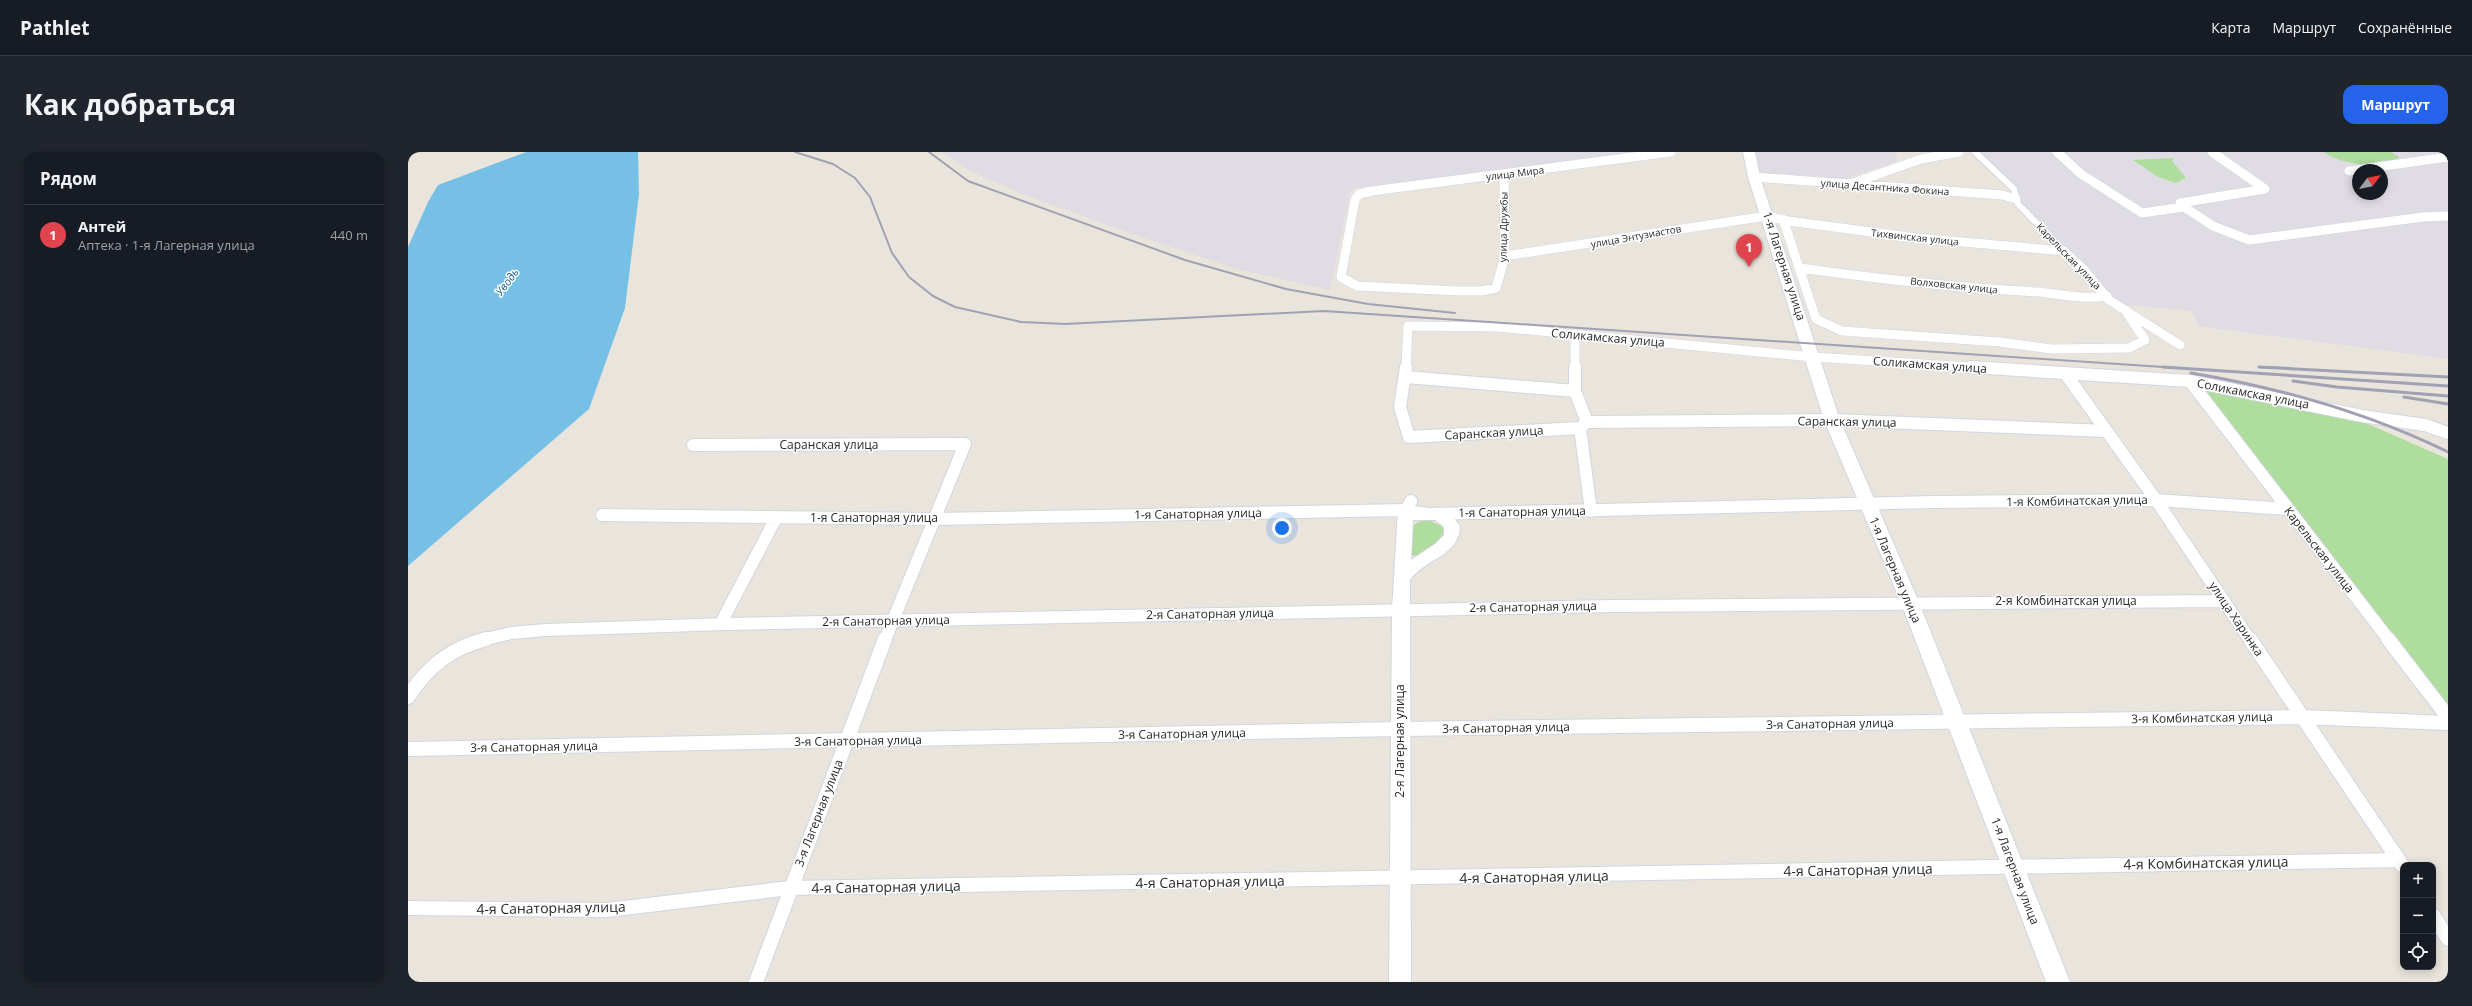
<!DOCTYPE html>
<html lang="ru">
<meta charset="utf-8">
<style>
:root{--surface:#171b24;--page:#20242c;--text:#f1f3f6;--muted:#9ea1a6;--line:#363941;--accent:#2563eb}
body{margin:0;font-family:"Open Sans",sans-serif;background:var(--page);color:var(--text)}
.controls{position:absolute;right:12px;bottom:12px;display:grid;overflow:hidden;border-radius:8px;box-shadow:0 2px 10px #0003}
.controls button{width:36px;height:36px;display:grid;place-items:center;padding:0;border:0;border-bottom:1px solid var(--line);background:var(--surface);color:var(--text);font:20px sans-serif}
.compass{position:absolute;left:1944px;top:12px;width:36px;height:36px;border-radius:50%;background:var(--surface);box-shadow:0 2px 10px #0003;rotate:58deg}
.you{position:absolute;left:874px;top:376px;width:14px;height:14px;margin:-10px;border:3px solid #fff;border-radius:50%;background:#1a73e8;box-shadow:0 0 0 6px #1a73e833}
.badge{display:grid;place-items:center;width:26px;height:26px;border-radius:50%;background:var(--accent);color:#fff;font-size:13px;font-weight:700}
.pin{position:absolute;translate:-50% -33px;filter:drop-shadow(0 1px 2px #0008)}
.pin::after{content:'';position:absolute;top:21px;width:14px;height:12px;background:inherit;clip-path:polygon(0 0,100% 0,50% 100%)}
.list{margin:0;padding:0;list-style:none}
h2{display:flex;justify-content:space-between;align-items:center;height:52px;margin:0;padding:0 16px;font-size:17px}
h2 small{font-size:13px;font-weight:400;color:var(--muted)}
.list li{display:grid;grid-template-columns:26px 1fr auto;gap:12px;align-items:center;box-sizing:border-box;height:60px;padding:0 16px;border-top:1px solid var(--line)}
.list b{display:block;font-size:15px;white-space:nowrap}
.list p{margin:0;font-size:13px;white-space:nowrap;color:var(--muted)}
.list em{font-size:13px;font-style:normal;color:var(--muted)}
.icon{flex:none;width:22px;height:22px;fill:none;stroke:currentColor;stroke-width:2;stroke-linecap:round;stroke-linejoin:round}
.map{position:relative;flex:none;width:2040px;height:830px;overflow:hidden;border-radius:12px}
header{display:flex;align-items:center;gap:24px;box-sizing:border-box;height:56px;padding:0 20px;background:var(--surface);border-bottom:1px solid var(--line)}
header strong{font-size:19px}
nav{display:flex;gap:22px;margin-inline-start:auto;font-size:14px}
.intro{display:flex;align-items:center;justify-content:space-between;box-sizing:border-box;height:96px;padding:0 24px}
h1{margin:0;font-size:28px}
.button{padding:10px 18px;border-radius:12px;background:var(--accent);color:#fff;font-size:14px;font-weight:700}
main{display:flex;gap:24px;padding:0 24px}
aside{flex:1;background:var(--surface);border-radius:12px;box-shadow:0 2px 10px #0003}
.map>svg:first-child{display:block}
.industrial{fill:#dfdce3;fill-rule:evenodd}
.green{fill:#aedd9d}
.water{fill:#77c0e5}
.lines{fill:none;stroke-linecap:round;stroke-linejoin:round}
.pedestrian-casing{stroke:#d2d4e1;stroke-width:8}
.minor-far2-casing{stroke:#d2d4e1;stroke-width:10}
.minor-far1-casing{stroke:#d2d4e1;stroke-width:14}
.minor-casing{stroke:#d2d4e1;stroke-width:16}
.tertiary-casing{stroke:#d2d4e1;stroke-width:2}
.secondary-casing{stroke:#d2d4e1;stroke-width:2}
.pedestrian{stroke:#fff;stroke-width:6}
.minor-far2{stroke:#fff;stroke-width:9}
.minor-far1{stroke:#fff;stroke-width:12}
.minor{stroke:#fff;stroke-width:14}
.tertiary{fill:#fff;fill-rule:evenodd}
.secondary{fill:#fff;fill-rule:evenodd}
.rail-far1{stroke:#a0a1b2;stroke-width:2}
.rail{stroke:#a0a1b2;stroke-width:3}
.labels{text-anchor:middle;stroke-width:3;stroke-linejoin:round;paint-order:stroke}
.far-street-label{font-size:10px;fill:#292929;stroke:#fff}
.far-water-label{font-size:11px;font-style:italic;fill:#185e8f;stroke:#fff}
.street-label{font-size:12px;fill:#292929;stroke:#fff}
.near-street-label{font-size:14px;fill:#292929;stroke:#fff}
</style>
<header>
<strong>Pathlet</strong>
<nav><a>Карта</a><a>Маршрут</a><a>Сохранённые</a></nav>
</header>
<div class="intro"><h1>Как добраться</h1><a class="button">Маршрут</a></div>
<main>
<aside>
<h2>Рядом<small></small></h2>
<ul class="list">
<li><span class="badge" style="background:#e0444e">1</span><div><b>Антей</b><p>Аптека · 1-я Лагерная улица</p></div><em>440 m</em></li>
</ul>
</aside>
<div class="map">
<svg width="2040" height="830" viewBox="0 0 2040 830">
<rect width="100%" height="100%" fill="#eae5dc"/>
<path class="industrial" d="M534 0H1236L1020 29 947 36 942 41 922 138 829 117 733 85 611 41 560 18Z
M1345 0H1487L1490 9 1432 28 1351 25Z
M1569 0H2040V207L1790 174 1784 159 1710 152 1636 72 1606 45V36ZM1950 18H1974V42H1950Z"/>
<path class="green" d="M1916 0H1983L1991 5 1989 10C1965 13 1937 15 1916 0Z
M1766 6 1764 9 1778 26 1768 31 1750 25 1725 8Z
M1789 236 1953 269 2040 307V559Z
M1020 368 1034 374 1036 381 1019 400 1006 404 1002 402 1003 376 1010 370Z"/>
<path class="water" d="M118 0H230L231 42 217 156 181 257 0 414V95L20 50 30 33Z"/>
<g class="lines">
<defs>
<path id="pedestrian" d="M1567 0 1606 37 1610 52 1656 99"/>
<path id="minor-far2" d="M1649 0 1673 22 1734 61 1776 55 1805 74 1841 88 2015 65 2040 64
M1941 19 2040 5
M1096 22 1097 104 1088 136 1073 139H1050L949 134 933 125 947 48 951 42 964 39 1263 0
M1346 25 1594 43 1608 47
M1445 31 1513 7 1551 0
M1775 54 1772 51 1857 37 1804 0
M1375 67 1408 167 1434 179 1592 190 1643 197 1721 196 1737 188 1719 161
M1097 104 1359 64 1380 69 1509 86 1656 99 1675 117 1701 148 1772 193
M1392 116C1471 127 1550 136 1630 140 1654 142 1675 148 1699 144
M1167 183V216
M998 216 1000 174 1089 175 1405 205 1578 216"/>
<path id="minor-far1" d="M998 215 992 255 1001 285 1172 276
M1167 215V239L1179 270 1172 276 1183 359
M1562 215 1782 229 1954 264 2017 273 2040 281
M1657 221 1748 348 1842 488
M998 225 1167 239
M1782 229 1981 488
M1179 270 1424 268 1698 279
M285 293 557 292 477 488
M1021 362 1527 350 1748 348 1879 357
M194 363 526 367 998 358 1003 349
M313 471 368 366
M74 488 103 481 138 478 318 472 1205 454 1815 449"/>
<path id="minor" d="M1842 487 1994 713
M1980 487 2040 565
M0 545C19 515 43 496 78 487
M0 597 992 577 1895 565 2040 571
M0 756 199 758 382 736 1991 708
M2025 763 2040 787
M348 830 477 487"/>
<path id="tertiary" d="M998 353C1017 356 1041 355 1052 374 1052 404 1016 407 1002 428L1003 830H981L984 457 990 358 993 354ZM1005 368H1027L1036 375V383L1027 392 1003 408Z"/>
<path id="secondary" d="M1335 0H1347L1352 25 1432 268 1510 448 1662 830H1638L1492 448 1416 268 1340 25Z"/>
</defs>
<use href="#pedestrian" class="pedestrian-casing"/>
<use href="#minor-far2" class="minor-far2-casing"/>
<use href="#minor-far1" class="minor-far1-casing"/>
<use href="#minor" class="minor-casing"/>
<use href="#tertiary" class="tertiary-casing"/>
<use href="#secondary" class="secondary-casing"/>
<use href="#pedestrian" class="pedestrian"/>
<use href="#minor-far2" class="minor-far2"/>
<use href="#minor-far1" class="minor-far1"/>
<use href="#minor" class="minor"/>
<use href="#tertiary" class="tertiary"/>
<use href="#secondary" class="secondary"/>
<path class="rail-far1" d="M387 0 425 12 447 26 462 45 484 101 501 125 525 144 547 155 613 170 657 172 916 159 1770 216
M521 0 560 29 777 108 878 137 960 152 1047 161
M1851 215 1882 216"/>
<path class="rail" d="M1755 215 2040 234
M1851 215 2040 225
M1783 221C1873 236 1958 260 2040 300
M1885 229 1929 235 2040 244
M1996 245 2040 252"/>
</g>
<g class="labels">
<g class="far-street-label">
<text transform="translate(1107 21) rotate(-7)" y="4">улица Мира</text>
<text transform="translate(1477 35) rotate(4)" y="4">улица Десантника Фокина</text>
<text transform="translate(1095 75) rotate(-89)" y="4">улица Дружбы</text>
<text transform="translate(1228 84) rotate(-10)" y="4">улица Энтузиастов</text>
<text transform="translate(1507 85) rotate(6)" y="4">Тихвинская улица</text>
<text transform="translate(1661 104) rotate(46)" y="4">Карельская улица</text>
<text transform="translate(1546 133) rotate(6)" y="4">Волховская улица</text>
</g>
<g class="far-water-label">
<text transform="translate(99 130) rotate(-53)" y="4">Уводь</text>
</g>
<g class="street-label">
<text transform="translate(1376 114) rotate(72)" y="4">1-я Лагерная улица</text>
<text transform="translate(1200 186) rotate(5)" y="4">Соликамская улица</text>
<text transform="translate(1522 213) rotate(4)" y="4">Соликамская улица</text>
<text transform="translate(1845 242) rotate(11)" y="4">Соликамская улица</text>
<text transform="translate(1439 270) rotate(1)" y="4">Саранская улица</text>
<text transform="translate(1086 281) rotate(-3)" y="4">Саранская улица</text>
<text x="421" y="297">Саранская улица</text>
<text transform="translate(1669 349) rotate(-1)" y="4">1-я Комбинатская улица</text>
<text transform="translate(1114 360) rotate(-1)" y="4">1-я Санаторная улица</text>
<text transform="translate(790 362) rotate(-1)" y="4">1-я Санаторная улица</text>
<text x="466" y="370">1-я Санаторная улица</text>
<text transform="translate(1911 398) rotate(52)" y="4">Карельская улица</text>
<text transform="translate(1487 418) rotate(67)" y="4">1-я Лагерная улица</text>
<text x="1658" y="453">2-я Комбинатская улица</text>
<text transform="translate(1125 455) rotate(-1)" y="4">2-я Санаторная улица</text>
<text transform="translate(802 462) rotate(-1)" y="4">2-я Санаторная улица</text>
<text transform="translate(1828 467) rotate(56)" y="4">улица Харинка</text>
<text transform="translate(478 469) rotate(-1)" y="4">2-я Санаторная улица</text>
<text transform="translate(1794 566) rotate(-1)" y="4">3-я Комбинатская улица</text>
<text transform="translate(1422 572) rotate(-1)" y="4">3-я Санаторная улица</text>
<text transform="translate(1098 576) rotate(-1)" y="4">3-я Санаторная улица</text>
<text transform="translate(774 582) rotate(-1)" y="4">3-я Санаторная улица</text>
<text transform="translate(450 589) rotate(-1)" y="4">3-я Санаторная улица</text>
<text transform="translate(992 589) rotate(-90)" y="4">2-я Лагерная улица</text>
<text transform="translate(126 595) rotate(-1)" y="4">3-я Санаторная улица</text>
<text transform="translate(411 661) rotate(-69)" y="4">3-я Лагерная улица</text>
<text transform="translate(1607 719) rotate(69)" y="4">1-я Лагерная улица</text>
</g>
<g class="near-street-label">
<text transform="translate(1798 711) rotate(-1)" y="5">4-я Комбинатская улица</text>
<text transform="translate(1450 718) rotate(-1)" y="5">4-я Санаторная улица</text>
<text transform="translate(1126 725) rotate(-1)" y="5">4-я Санаторная улица</text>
<text transform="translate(802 730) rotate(-1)" y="5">4-я Санаторная улица</text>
<text transform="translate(478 735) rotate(-1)" y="5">4-я Санаторная улица</text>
<text transform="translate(143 756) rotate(-1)" y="5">4-я Санаторная улица</text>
</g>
</g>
</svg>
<div class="controls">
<button>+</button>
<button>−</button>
<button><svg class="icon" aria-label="locate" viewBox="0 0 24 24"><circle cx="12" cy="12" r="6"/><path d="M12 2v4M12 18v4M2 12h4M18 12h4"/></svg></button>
</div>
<svg class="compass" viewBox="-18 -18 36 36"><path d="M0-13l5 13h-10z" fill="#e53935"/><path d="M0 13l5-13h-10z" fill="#9ea1a6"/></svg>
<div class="you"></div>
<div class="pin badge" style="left:1341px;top:115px;background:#e0444e">1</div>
</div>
</main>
